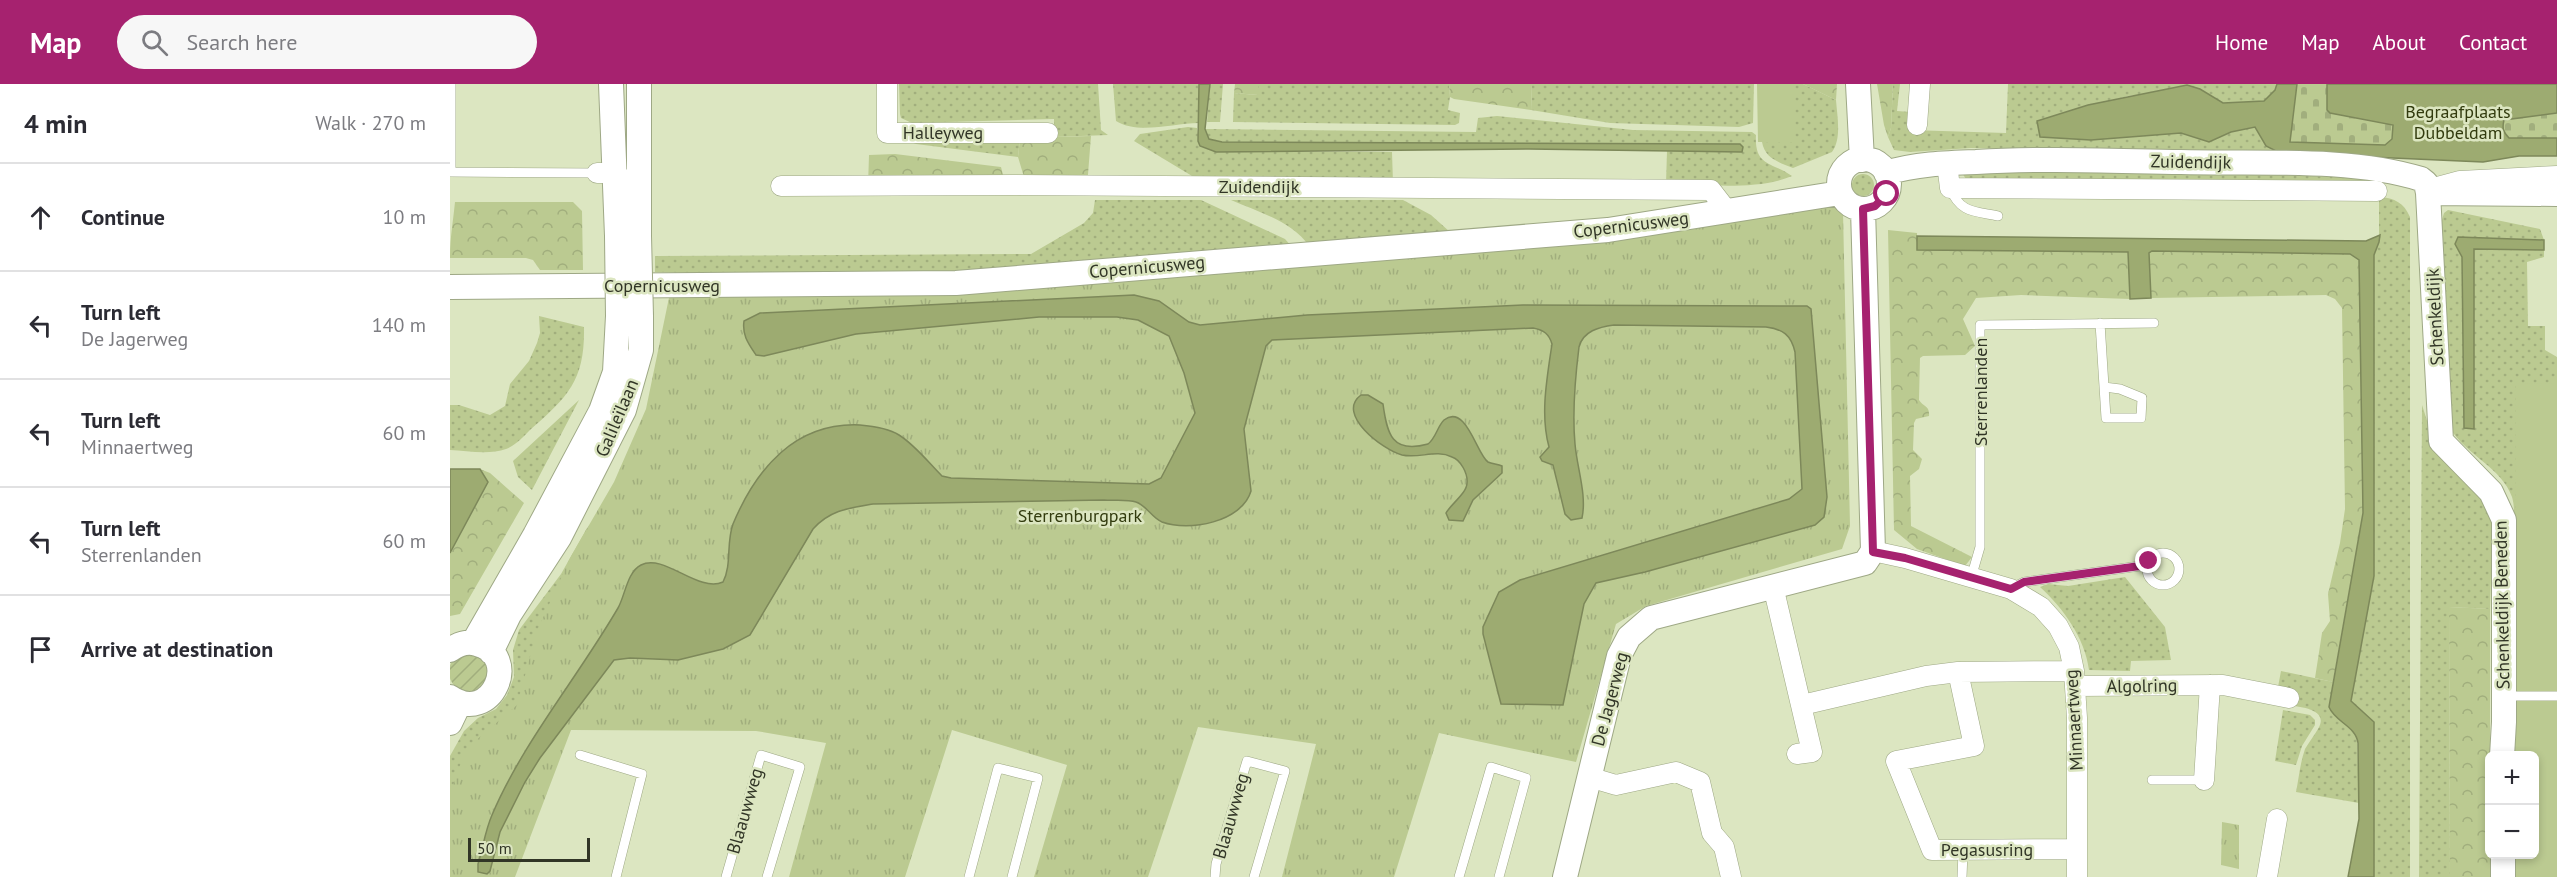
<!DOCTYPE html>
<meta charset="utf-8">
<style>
:root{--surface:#fff;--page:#f7f7f7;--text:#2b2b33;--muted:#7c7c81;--line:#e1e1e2;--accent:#a6226f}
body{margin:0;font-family:"PT Sans",sans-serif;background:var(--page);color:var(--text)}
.controls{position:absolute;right:18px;bottom:18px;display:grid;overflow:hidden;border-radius:9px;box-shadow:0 3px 9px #0003}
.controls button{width:54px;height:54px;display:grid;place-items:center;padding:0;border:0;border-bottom:2px solid var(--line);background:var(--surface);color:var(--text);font:30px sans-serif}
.scale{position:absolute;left:18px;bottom:15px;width:122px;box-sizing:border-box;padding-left:6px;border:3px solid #313526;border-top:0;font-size:16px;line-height:21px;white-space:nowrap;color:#313526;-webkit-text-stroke:4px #dce6c1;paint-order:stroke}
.stop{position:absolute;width:18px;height:18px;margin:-14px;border:4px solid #a6226f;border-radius:50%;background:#fff}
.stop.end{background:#a6226f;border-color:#fff;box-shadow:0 2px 6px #0008}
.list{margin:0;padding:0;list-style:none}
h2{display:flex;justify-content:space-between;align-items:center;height:78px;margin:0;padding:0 24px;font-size:26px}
h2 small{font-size:20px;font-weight:400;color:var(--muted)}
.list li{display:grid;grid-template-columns:39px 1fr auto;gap:18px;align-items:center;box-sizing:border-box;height:108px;padding:0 24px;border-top:2px solid var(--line)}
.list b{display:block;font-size:22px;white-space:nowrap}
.list p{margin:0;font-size:20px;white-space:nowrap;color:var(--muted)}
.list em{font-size:20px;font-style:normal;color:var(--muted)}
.icon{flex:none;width:33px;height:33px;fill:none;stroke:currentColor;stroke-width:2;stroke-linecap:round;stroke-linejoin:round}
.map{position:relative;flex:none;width:2107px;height:793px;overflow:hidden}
header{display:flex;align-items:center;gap:36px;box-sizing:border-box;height:84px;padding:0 30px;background:var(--accent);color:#fff}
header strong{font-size:28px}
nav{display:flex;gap:33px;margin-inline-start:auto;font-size:21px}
.search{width:420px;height:54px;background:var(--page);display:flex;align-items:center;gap:15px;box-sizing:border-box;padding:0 21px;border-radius:33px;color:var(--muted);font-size:22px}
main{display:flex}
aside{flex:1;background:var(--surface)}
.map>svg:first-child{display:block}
.grass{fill:url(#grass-dots)}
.forest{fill:url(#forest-crowns)}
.cemetery{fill:url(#cemetery-stones)}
.park{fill:url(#park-tufts)}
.garden{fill:url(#garden-furrows)}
.pitch{fill:#bbca91}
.water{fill:#9dab71;stroke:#7d885a;stroke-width:1.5}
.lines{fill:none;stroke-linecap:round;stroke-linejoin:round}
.service-casing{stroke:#9ea885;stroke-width:10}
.minor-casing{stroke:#9ea885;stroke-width:21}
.tertiary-casing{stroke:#9ea885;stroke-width:26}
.service{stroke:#fff;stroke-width:9}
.minor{stroke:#fff;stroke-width:20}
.tertiary{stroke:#fff;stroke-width:24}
.tertiary-bridge-casing{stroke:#9ea885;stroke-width:26;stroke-linecap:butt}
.tertiary-bridge{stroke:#fff;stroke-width:24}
.route{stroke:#a6226f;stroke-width:8}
.labels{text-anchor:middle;stroke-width:5;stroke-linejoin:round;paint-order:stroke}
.park-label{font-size:18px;fill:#323b0e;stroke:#dce6c1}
.street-label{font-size:18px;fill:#313526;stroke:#dce6c1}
</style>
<header>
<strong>Map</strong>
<div class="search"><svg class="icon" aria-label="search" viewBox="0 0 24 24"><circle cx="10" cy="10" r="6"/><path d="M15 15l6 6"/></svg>Search here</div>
<nav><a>Home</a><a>Map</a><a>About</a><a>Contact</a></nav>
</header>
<main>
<aside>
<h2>4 min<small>Walk · 270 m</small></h2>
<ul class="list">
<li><svg class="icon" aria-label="ahead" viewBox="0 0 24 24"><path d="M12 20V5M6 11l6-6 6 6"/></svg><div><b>Continue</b></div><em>10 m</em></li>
<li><svg class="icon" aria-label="left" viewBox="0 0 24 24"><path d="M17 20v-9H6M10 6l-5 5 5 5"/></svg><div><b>Turn left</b><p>De Jagerweg</p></div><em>140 m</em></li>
<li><svg class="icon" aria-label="left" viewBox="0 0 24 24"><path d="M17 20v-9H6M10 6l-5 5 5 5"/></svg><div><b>Turn left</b><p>Minnaertweg</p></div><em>60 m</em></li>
<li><svg class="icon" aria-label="left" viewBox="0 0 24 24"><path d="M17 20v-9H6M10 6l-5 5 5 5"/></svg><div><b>Turn left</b><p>Sterrenlanden</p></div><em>60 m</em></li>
<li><svg class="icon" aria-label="arrive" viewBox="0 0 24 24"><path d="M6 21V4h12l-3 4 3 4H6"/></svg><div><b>Arrive at destination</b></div></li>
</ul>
</aside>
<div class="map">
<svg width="2107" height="793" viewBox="0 0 2107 793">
<defs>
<pattern id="grass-dots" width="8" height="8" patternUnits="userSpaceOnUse" patternTransform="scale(1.5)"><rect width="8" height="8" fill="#bbca91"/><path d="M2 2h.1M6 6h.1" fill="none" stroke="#a1ae7d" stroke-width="1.8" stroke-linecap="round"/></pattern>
<pattern id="forest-crowns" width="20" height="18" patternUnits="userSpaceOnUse" patternTransform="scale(1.5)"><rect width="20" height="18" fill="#bbca91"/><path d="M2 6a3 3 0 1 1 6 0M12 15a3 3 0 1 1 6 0" fill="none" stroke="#a1ae7d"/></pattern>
<pattern id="cemetery-stones" width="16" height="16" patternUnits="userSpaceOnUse" patternTransform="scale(1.5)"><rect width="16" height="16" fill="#bbca91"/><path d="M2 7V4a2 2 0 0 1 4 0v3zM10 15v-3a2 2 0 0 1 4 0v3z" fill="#a1ae7d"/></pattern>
<pattern id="park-tufts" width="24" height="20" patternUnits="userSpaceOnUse" patternTransform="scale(1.5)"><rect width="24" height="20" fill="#bbca91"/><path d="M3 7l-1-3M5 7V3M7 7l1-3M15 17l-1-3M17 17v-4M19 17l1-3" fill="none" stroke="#a1ae7d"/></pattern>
<pattern id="garden-furrows" width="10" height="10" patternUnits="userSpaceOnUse" patternTransform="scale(1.5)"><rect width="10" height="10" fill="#bbca91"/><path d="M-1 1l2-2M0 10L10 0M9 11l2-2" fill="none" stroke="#a1ae7d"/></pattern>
</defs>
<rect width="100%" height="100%" fill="#dce6c1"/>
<path class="grass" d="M449 0H648L651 46 658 51 604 53V35L462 39 451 34 450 30Z
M663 0H749V39C723 39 689 51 666 37Z
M760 0H773L770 38H757Z
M808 0H999L1000 13 998 26 1010 29 1009 39 1005 41 783 38 784 9 807 11Z
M1082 0H1304L1303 39 1289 43 1160 39 1081 26Z
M1343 0H1353L1386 16C1387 31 1392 55 1382 68L1343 84C1329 78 1315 75 1312 58L1343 57Z
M1443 0H1450L1447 27 1460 28V46L1556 49 1558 0H1827L1825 6 1814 17 1772 19 1750 5 1678 12 1588 37 1591 53 1641 56 1731 49 1759 58 1781 48 1805 43 1816 62 1830 69 1521 64 1460 68 1444 66 1438 53 1441 44Z
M1047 32 1183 46 1302 48 1306 51C1304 83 1323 78 1342 92 1307 107 1254 100 1216 100L1217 67H1292L1290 60 772 58 759 55 755 45 1026 48 1028 34Z
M738 43 747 44 750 62 766 68H942L943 99 752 98 684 57 690 50Z
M570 54 568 73 466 60 456 56Z
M1516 87H1703L1951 95 1956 98 1516 95 1512 89Z
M1402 101a11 11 0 1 1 22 0a11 11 0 1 1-22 0Z
M1929 113C1945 114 1954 119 1960 133V793H1924V638L1901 617 1924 492V171L1929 158Z
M645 116H751L835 155 843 164 736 173 410 193 205 188V172L581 170 634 139 643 129Z
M781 116H953L981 131 1000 148 859 162C842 137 808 128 781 116Z
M1998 126 2090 145 2094 156 2008 153 2006 156 2012 173 2014 343 2023 345 2024 165 2094 166V173L2077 178 2078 242H2095V266L2107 273V604L2064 432C2064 426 2064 419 2062 413 2052 384 2016 371 2000 344L1991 139 1994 129Z
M89 232 134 243C135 295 119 312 81 345 74 352 65 362 56 365 40 371 17 367 0 366V321H9L40 331 55 322 60 300 79 277 87 259 90 249Z
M129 316 82 406 68 393 63 377Z
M1972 321 1983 355 2040 417 2046 486 2041 491 2040 525 1999 523 2000 793H1969Z
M137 444 157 456 0 793V672L14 647 28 634 46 625 57 611 64 593 63 566 69 546 111 490Z
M1675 493 1715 543 1721 576 1681 577 1680 587 1639 586C1635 554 1613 524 1590 503L1598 500 1618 502Z
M1831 587 1883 598C1876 641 1889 625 1907 653L1909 719 1846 708C1849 694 1850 679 1855 665 1859 658 1864 652 1868 645 1880 625 1850 623 1838 621L1828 603Z
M1833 626 1860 631 1865 636V641L1852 662 1846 681 1825 677Z"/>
<path class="forest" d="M785 0H808V11L784 9Z
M999 0H1082L1081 26 1004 15 1000 13Z
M1353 0H1387L1386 16Z
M1427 0H1443L1441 44 1438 53 1434 41Z
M641 52 637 103H577L568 73 570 54Z
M445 70 551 83 556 103 418 102 419 71Z
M5 118H123L132 127 133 186H90L83 176 76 174H0C0 154 3 138 5 118Z
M1438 146 1467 149V165L1679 168 1680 215 1571 211 1526 214 1513 235 1525 262 1515 271 1473 272 1470 274 1469 316C1473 323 1480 321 1479 332L1466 335 1464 339 1463 366 1472 375 1469 385 1460 392 1461 442 1522 473 1515 482 1467 465 1444 446Z
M1702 167 1900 170 1910 176 1913 429 1883 598 1865 594 1872 549 1880 537 1878 510 1890 459 1895 425 1892 224 1885 215 1876 211 1701 214 1699 169Z
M30 385 40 389 74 419 10 530 0 532V469L38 398Z
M1999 523 2040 525V793H2000Z"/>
<path class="cemetery" d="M1847 0H2107V72H2069L2033 78 1925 73 1840 72V58Z"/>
<path class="park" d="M1380 121 1393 128 1400 442 1392 465 1196 522 1166 540 1126 678 989 649 944 793H832L866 660 748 643 698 793H584L617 681 502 646 455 793H339L376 659 306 647 121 646 65 793H0V709L16 665 67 621 87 547 120 474 164 398 196 325 221 204 913 179Z
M1772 738 1789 741V785L1771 781Z"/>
<path class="garden" d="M-1 588a20 20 0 1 1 40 0a20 20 0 1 1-40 0Z"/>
<path class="pitch" d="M1307 0H1343V58H1308Z
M2107 299V793H2065V771L2084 770V672L2065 671 2066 300Z"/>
<path class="water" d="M749 0H760L755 45 759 55 772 58 1290 60 1293 63 1292 68 1079 65 766 68 750 62 748 57Z
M1827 0H1847L1840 58 1935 61 1942 55 1943 41 1880 29 1877 26V0H2107V29L2054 36C2052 44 2053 48 2059 54H2107V72H2069L2033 78 1830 69 1816 62 1805 43 1781 48 1759 58 1731 49 1641 56 1590 53 1587 37 1638 21 1737 1 1750 5 1773 19 1814 17 1825 6Z
M1930 151 1929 158 1924 171V492L1901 617 1924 638V793H1898L1909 735 1908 659C1906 642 1885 638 1879 623L1913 429 1909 176 1900 170 1702 167 1699 169 1701 214 1680 215 1678 168 1467 166V152L1916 157Z
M2008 153 2094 156V166L2024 165V345L2014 344 2012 173 2005 160Z
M684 211 709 217 739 238 750 241 857 231 1073 221 1357 222 1361 225 1377 413 1374 433 1365 441 1195 488 1146 499 1134 520 1113 621 1051 620 1033 550V543L1049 508 1070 496 1339 415 1352 405 1345 268C1341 251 1333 245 1316 243L1164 241C1149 243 1133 247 1129 263 1125 295 1122 328 1125 360 1127 384 1137 411 1132 434L1121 436 1115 430 1103 381 1092 377 1090 373 1099 363C1090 331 1097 294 1102 260 1099 250 1094 246 1083 244L822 256 816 262 794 345 801 407C792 438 739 448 712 438 702 434 696 421 686 418 677 415 663 417 654 416L423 420C399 424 380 426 363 445L300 551 273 565 228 576 180 574 164 576 90 674 75 698 50 748 40 787 37 790 28 788V780C33 764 35 747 42 731 73 658 128 593 168 524 175 512 177 488 191 481 214 469 248 509 273 498 282 481 276 459 283 440 306 385 345 338 410 341 422 342 438 344 449 351 465 361 479 379 492 392L501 394 699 400 711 394 745 329 734 289 719 252 688 236 667 233H589L406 250 314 272 306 271C298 259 292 251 294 237L310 229Z
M911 311H918L933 320C937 350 942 370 978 360 986 354 987 343 994 336 1016 319 1027 371 1038 378 1042 380 1048 380 1052 382V389L1023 416 1013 437 999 436 996 429C1001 420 1017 409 1017 399 1018 390 1011 376 1002 373 986 365 969 375 952 371 933 366 885 330 911 311Z
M0 385H30L38 398 0 469Z"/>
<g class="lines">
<defs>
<path id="service" d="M1 0V88
M0 88 147 89
M1500 104C1510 129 1524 127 1548 132
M1650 239 1656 334H1691L1692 314 1670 305 1654 303
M1697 485a16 16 0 1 1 32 0a16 16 0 1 1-32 0Z
M1521 494 1530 463V241L1704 239
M1561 505 1574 498 1697 481
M2055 612H2107
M130 671 192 690 166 793
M1702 696H1754
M276 793 311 671 350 683 317 793
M519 793 548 684 588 694 562 793
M765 793 766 780 797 677 835 687 804 793
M1009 793 1041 683 1076 694 1049 793
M1512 793 1513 768"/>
<path id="minor" d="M437 0V49H598
M1467 41 1470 0
M1497 79 1500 104 1927 107
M147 89H165L176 98
M331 102 564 101 1261 106 1278 128
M1984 104 2010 97 2107 92
M1423 467 1455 474 1561 505 1591 523 1608 542 1619 563 1624 587 1627 634V793
M1323 502 1362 668 1347 670
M1508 588 1524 662 1446 677 1482 766 1627 765
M1625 602 1773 601 1839 614
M1352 621 1476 592 1508 588 1624 587
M1139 693 1166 701 1226 688 1250 698 1262 749 1274 763 1281 793
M1754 696 1760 601
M1817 793 1827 735"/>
<path id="tertiary" d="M161 0 167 152
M189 0V152
M1408 0 1412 76
M1389 100a25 25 0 1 1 50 0a25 25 0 1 1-50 0Z
M1436 89C1465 80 1495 79 1526 78 1594 74 1663 77 1731 78 1806 80 1900 73 1971 95L1976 99 1978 109 1991 357 2041 408 2054 436V638L2052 672
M1978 109 2107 110
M0 203 506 199 1158 146 1390 109
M23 559 85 451 151 327 165 288 168 232
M0 566C8 560 17 557 27 560 72 571 42 642 0 613
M41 568 59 531 109 454 174 326 191 266V232
M0 639 10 618
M1115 793 1169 572 1179 553 1201 534 1415 479 1423 467 1413 125
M2053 793V770"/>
</defs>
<use href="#service" class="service-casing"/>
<use href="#minor" class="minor-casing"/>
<use href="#tertiary" class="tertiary-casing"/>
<use href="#service" class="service"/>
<use href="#minor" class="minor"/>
<use href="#tertiary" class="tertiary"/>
<defs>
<path id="tertiary-bridge" d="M167 152 168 232
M189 152 191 232"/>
</defs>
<use href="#tertiary-bridge" class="tertiary-bridge-casing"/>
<use href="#tertiary-bridge" class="tertiary-bridge"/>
</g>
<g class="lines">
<path class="route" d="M1437 110 1425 122 1413 125 1423 468 1455 474 1561 505 1574 498 1697 481 1699 477"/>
</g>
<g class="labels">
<g class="park-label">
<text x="2008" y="34">Begraafplaats<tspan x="2008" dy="21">Dubbeldam</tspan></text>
<text x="630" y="438">Sterrenburgpark</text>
</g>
<g class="street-label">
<text x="493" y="55">Halleyweg</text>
<text transform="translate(1741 78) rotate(1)" y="6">Zuidendijk</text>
<text x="809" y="109">Zuidendijk</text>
<text transform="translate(1181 141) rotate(-7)" y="6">Copernicusweg</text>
<text transform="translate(697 183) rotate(-5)" y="6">Copernicusweg</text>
<text x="212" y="208">Copernicusweg</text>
<text transform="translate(1985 233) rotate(-93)" y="6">Schenkeldijk</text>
<text transform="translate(1531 308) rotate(-90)" y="6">Sterrenlanden</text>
<text transform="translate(167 334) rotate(-67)" y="6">Galileïlaan</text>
<text transform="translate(2052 521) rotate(-91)" y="6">Schenkeldijk Beneden</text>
<text transform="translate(1692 602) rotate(-1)" y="6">Algolring</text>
<text transform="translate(1160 615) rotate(-75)" y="6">De Jagerweg</text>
<text transform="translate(1624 636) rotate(-93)" y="6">Minnaertweg</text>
<text transform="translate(295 727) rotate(-74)" y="6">Blaauwweg</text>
<text transform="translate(781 732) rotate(-74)" y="6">Blaauwweg</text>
<text x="1537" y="772">Pegasusring</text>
</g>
</g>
</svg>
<div class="controls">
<button>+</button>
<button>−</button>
</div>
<div class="scale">50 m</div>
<div class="stop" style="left:1437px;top:110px"></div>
<div class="stop end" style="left:1699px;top:477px"></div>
</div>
</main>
